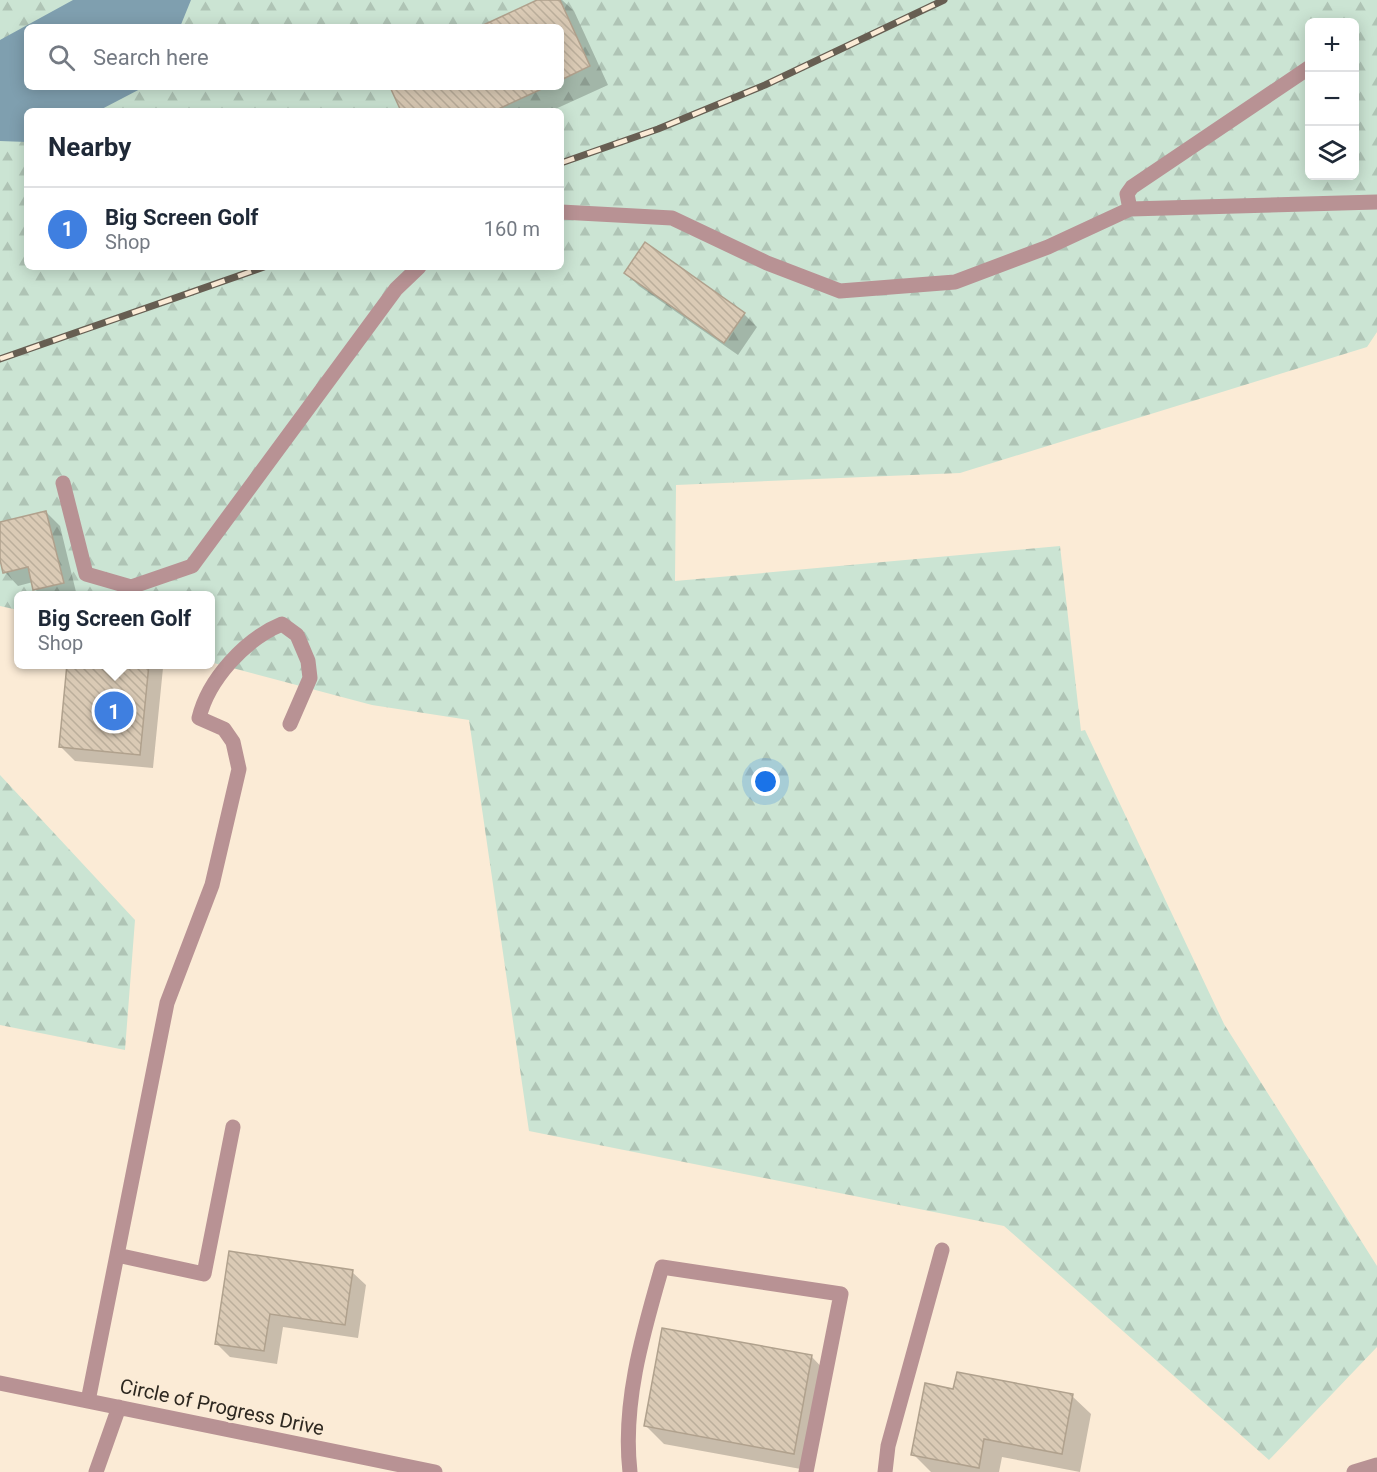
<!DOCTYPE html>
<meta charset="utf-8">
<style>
:root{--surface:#fff;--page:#f2f2f3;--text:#1f2937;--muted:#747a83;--line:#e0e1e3;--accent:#458b94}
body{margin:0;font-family:Roboto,sans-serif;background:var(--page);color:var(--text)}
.controls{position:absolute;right:18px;top:18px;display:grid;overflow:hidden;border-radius:9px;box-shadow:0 3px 15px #0003}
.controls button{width:54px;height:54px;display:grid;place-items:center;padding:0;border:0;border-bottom:2px solid var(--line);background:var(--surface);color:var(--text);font:30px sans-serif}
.you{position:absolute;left:766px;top:782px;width:21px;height:21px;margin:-15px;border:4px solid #fff;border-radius:50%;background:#1a73e8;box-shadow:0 0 0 9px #1a73e833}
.badge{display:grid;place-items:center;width:39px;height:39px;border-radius:50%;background:var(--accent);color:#fff;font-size:20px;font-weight:700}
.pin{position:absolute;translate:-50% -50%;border:3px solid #fff;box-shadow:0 2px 6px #0006}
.popup{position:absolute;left:14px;top:591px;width:201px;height:78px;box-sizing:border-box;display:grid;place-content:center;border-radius:9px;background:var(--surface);filter:drop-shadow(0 2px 4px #0005);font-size:20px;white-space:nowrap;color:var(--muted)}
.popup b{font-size:22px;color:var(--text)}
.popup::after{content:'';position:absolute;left:50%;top:100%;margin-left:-12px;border:12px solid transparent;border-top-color:var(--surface)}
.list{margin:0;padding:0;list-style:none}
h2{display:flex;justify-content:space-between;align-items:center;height:78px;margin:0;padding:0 24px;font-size:26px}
h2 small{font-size:20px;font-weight:400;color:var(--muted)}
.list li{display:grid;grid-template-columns:39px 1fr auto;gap:18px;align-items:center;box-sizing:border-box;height:84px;padding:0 24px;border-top:2px solid var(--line)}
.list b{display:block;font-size:22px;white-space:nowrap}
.list p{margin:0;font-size:20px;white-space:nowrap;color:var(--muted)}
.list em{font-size:20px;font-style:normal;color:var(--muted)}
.icon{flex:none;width:33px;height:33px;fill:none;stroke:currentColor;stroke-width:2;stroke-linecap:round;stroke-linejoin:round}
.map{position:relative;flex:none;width:1377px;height:1472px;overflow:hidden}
.search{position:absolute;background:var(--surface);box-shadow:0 3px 15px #0003;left:24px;top:24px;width:540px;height:66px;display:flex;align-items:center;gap:15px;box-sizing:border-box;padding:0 21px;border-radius:9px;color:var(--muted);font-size:22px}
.panel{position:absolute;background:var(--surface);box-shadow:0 3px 15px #0003;left:24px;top:108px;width:540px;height:162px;border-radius:9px}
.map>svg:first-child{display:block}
.forest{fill:url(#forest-firs);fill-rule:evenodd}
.water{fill:#7f9faf}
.shadow{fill:#0003}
.building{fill:url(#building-back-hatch);stroke:#b0a18d;stroke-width:1.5}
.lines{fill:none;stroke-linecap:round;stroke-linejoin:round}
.minor{stroke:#b89294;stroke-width:15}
.rail-casing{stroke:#675e52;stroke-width:7}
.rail{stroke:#fbebd6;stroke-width:4.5;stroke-dasharray:14;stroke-linecap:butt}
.labels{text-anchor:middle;stroke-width:5;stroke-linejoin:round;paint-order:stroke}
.street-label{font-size:20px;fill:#2e2820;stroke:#fbebd6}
</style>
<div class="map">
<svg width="1377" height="1472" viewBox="0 0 1377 1472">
<defs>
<pattern id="forest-firs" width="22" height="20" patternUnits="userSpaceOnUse" patternTransform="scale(1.5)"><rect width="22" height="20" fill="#cbe4d3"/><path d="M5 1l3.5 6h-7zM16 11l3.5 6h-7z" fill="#afc4b5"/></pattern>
<pattern id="building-back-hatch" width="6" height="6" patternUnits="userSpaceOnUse" patternTransform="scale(1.5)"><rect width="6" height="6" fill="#dacab5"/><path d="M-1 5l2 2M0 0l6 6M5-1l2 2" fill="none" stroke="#bbae9b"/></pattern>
</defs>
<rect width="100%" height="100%" fill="#fbebd6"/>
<path class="forest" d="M0 0H1377V332L1367 347 960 473 676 485 675 581 1060 546 1081 731 1085 730 1224 1024 1377 1266V1347L1269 1460 1004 1226 529 1131 469 720 372 705 210 662V596H18V610L0 606ZM1310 22H1354V176H1310ZM27 27H561V87H27ZM27 111H561V267H27Z
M0 775 135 920 125 1050 0 1025Z"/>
<path class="water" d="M73 0H191L180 27H27V87H144L98 111H27V142L0 141V40Z"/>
<path class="shadow" d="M541 0H562L574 11 608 85 551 111H403L392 87H561V27H483Z
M626 273 744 314 757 327 738 355 639 286Z
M46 512 60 526 77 596H41L35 589 33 582 18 586 5 572 0 554V524Z
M69 664H160L163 668 153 768 75 761 61 747Z
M230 1253 352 1272 366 1285 358 1338 283 1327 277 1364 230 1357 216 1343Z
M811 1356 829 1375 812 1471 664 1444 646 1426Z
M954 1391 1072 1396 1091 1414 1080 1472 1002 1457 999 1472H931L913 1454Z"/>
<path class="building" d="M537 0H560L590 66 561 80V27H479Z
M390 87H546L494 111H401Z
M645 242 745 313 724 343 624 273Z
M46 511 64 583 33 590 28 567 3 573 0 560V522Z
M67 664H149L140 755 59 747Z
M229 1251 353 1270 345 1325 270 1314 264 1351 215 1344Z
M662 1328 812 1355 794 1454 644 1426Z
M957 1372 1073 1394 1062 1454 984 1439 979 1468 911 1455 925 1383 953 1389Z"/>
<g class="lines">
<path class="minor" d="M1130 209 1127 194 1132 187 1310 67
M561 212 672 218 767 263 840 291 955 282 1048 247 1130 209 1377 202
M63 483 86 574 131 587 192 566 396 289 419 267
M117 1255 204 1274 233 1127
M0 1383 435 1472
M88 1401 167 1003 212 885 239 769 233 742 224 729 199 718C208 680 245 639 282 624L297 635 308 661 310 678 290 724
M96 1472 119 1407
M630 1472C622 1403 643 1333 662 1267L841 1294 806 1472
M885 1472 888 1446 942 1250
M1354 1472 1377 1465"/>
<defs>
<path id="rail" d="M561 163 658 129 765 85 944 0
M0 359 264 267"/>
</defs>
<use href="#rail" class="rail-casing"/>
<use href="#rail" class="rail"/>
</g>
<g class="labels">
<g class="street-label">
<text transform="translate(222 1407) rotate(12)" y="7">Circle of Progress Drive</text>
</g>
</g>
</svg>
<div class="controls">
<button>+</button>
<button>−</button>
<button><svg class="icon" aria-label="layers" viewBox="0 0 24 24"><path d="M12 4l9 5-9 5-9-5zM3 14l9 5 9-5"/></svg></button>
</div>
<div class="you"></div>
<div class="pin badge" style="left:114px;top:711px;background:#3f7fe0">1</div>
<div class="popup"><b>Big Screen Golf</b>Shop</div>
<div class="search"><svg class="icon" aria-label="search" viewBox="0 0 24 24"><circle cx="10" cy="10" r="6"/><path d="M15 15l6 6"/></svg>Search here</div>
<section class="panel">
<h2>Nearby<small></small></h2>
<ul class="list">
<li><span class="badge" style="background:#3f7fe0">1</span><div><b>Big Screen Golf</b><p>Shop</p></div><em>160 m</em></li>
</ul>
</section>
</div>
